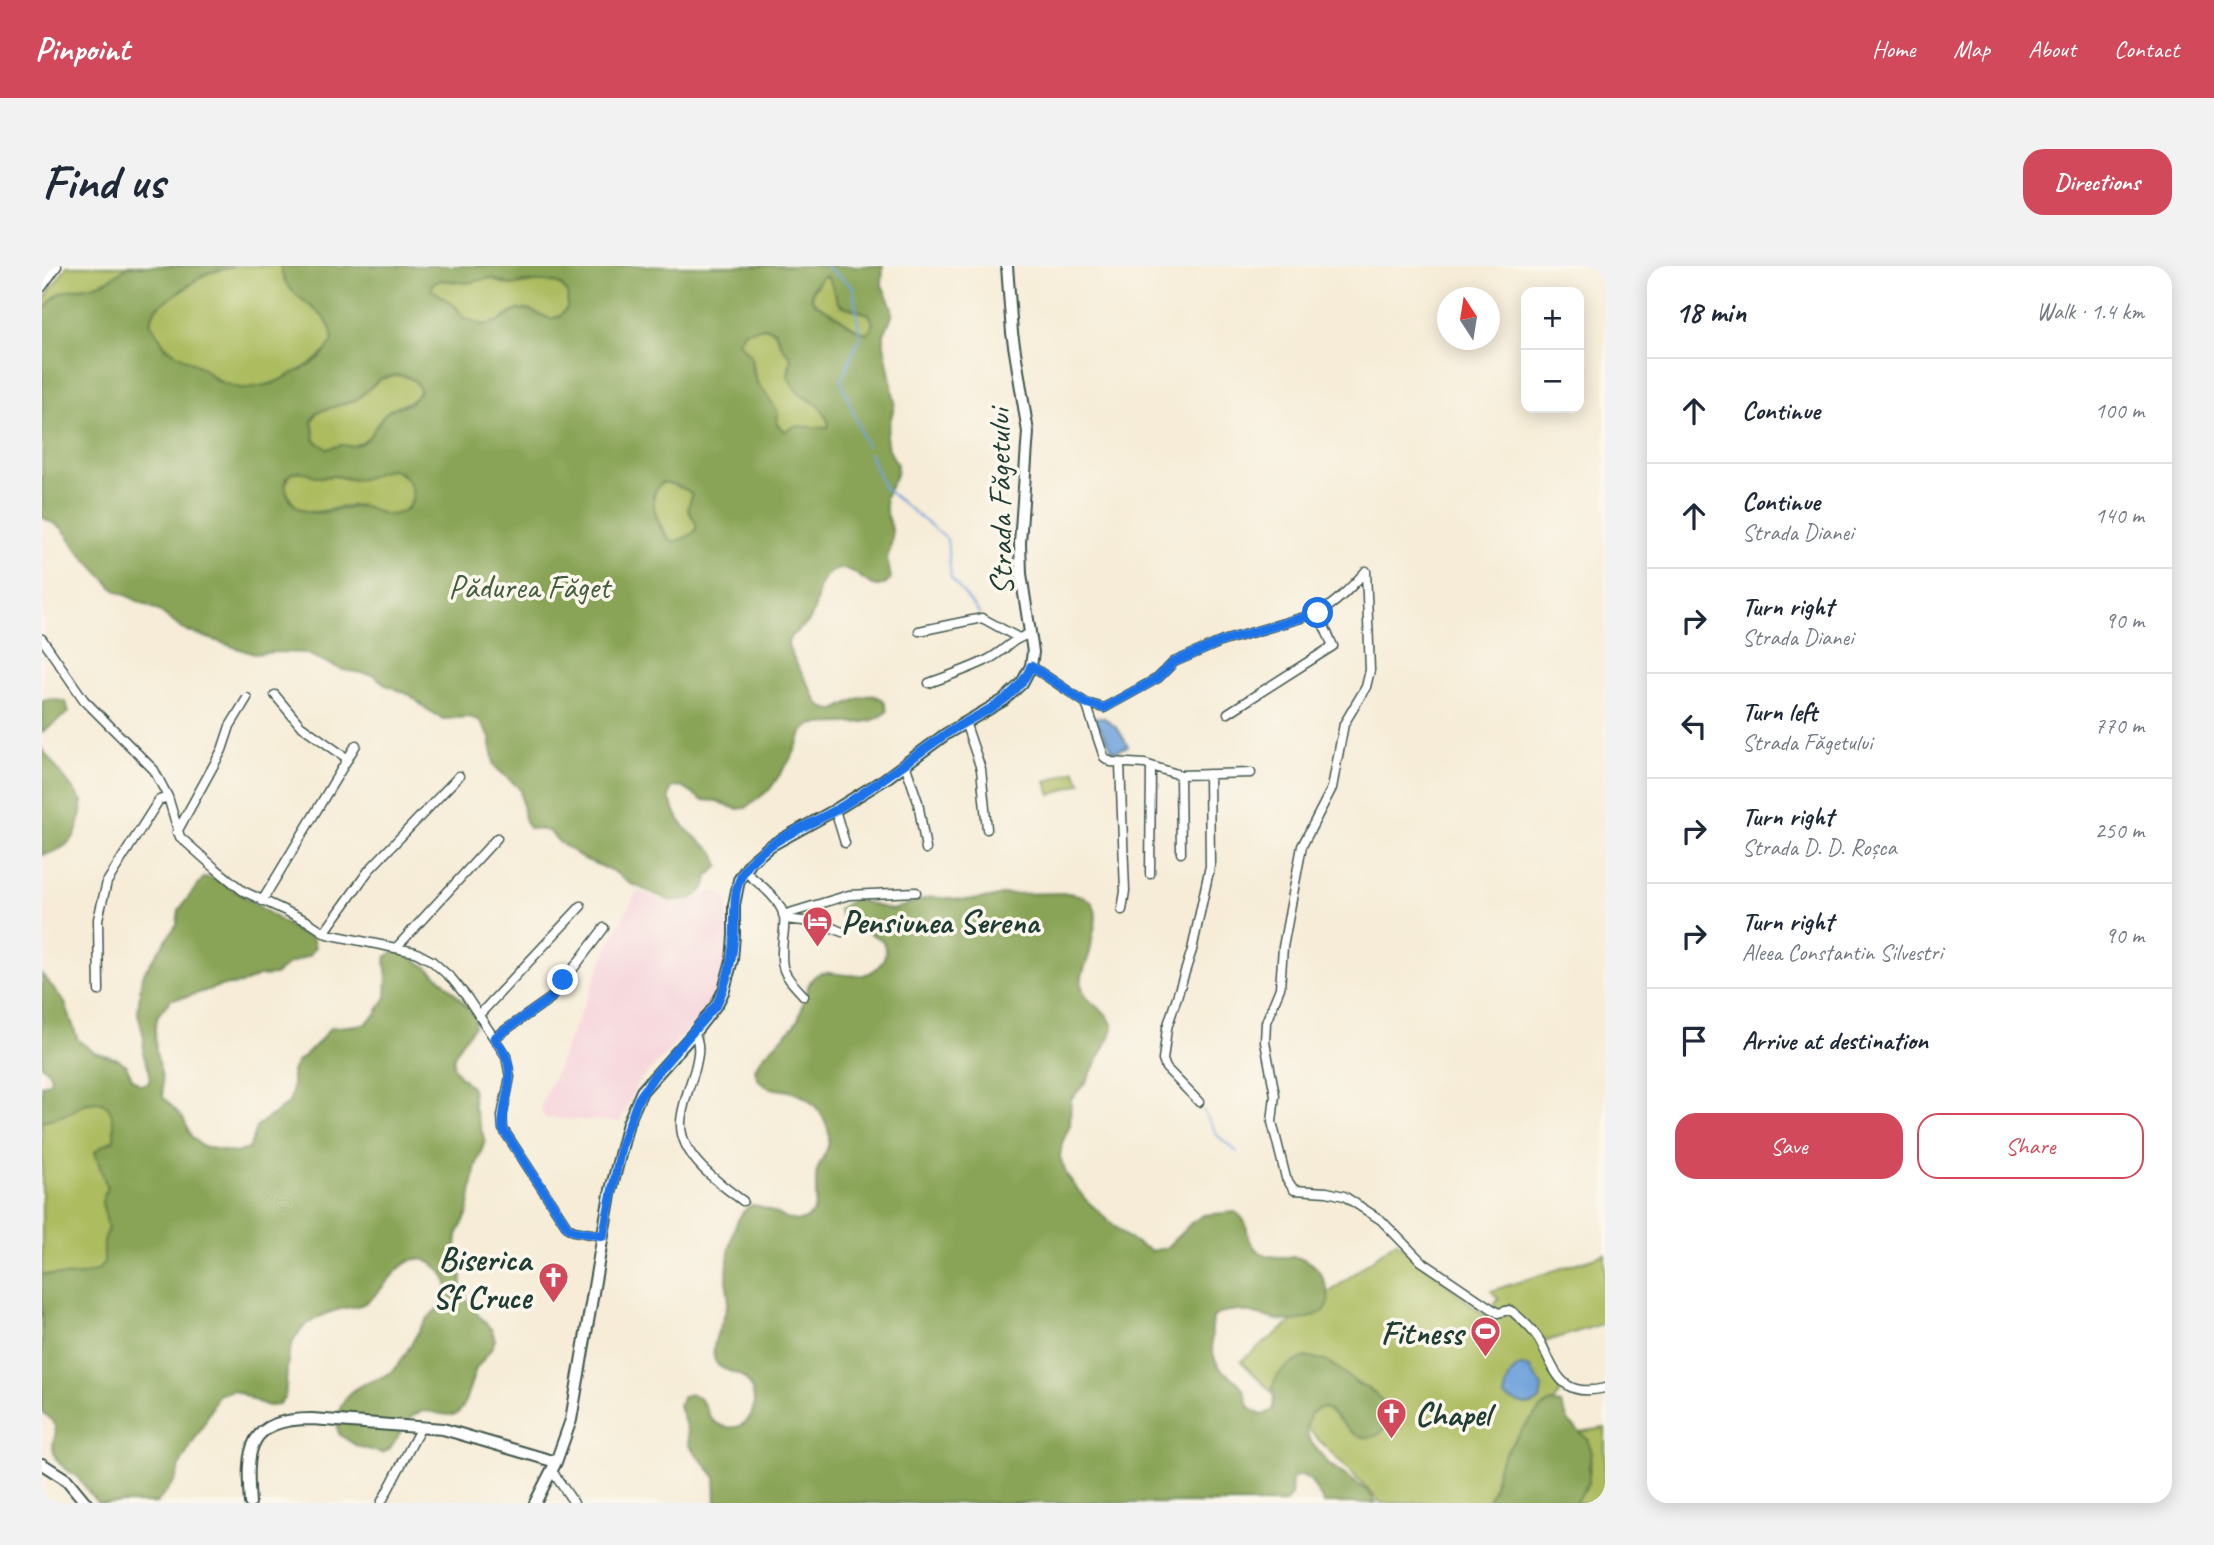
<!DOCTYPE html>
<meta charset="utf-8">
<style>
:root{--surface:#fff;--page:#f2f2f3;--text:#1f2937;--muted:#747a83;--line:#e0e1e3;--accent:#d1495b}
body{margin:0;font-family:Caveat,sans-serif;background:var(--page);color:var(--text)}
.controls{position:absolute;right:21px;top:21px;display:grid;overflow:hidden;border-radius:14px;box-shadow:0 4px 18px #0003}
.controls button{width:63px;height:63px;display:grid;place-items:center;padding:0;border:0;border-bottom:2px solid var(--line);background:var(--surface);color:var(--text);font:35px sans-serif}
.compass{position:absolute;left:1395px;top:21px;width:63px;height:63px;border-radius:50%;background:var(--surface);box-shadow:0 4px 18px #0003;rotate:348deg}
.stop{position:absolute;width:21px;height:21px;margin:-16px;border:5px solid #1a73e8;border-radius:50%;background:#fff}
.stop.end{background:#1a73e8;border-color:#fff;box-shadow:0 2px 7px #0008}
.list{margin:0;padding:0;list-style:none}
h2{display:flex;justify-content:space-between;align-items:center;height:91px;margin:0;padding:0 28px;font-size:30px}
h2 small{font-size:23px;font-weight:400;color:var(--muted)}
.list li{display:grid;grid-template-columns:46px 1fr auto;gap:21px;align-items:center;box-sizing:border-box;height:105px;padding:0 28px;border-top:2px solid var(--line)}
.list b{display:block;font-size:26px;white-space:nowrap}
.list p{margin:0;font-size:23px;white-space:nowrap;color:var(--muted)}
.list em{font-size:23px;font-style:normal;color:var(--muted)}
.actions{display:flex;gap:14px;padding:21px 28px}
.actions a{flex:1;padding:16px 0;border:2px solid var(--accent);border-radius:21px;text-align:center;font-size:24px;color:var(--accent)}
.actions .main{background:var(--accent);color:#fff}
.icon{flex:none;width:38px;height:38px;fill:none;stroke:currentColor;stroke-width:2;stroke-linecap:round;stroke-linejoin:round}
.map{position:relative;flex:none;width:1563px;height:1237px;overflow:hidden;border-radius:21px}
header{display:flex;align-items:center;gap:42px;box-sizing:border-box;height:98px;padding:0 35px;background:var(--accent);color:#fff}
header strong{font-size:33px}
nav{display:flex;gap:38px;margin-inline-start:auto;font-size:24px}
.intro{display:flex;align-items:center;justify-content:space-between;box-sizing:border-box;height:168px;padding:0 42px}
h1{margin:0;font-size:49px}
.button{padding:18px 32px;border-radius:21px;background:var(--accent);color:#fff;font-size:24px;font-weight:700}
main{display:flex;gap:42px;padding:0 42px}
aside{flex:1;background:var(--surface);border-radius:21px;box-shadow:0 4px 18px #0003}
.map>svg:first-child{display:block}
.built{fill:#f5cfd9}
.green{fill:#acbc5f;stroke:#667c4a;stroke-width:2}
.forest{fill:#89a456;stroke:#547045;stroke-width:2;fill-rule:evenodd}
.water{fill:#71a3dc;stroke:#487088;stroke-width:2}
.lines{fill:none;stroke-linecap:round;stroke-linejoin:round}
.stream{stroke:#71a3dc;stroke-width:2}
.street-casing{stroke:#3f574c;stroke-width:11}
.secondary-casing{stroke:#3f574c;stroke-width:14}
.street{stroke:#fff;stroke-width:8}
.secondary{stroke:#fff;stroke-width:10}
.route{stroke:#1a73e8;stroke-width:9}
.labels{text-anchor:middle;stroke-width:7;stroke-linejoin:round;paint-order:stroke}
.street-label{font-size:33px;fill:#1f3d34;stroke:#fbf7ec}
.park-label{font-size:33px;fill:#425d3f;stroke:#fbf7ec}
.poi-label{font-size:33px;font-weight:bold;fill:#1f3d34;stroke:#fbf7ec;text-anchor:start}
</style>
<header>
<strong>Pinpoint</strong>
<nav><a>Home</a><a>Map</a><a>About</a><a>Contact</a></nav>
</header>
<div class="intro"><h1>Find us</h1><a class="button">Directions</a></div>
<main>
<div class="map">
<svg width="1563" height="1237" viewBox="0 0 1563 1237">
<rect width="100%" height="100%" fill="#fbf7ec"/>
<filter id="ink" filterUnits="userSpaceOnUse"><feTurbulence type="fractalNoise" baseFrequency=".0143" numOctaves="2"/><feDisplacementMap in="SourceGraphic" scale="14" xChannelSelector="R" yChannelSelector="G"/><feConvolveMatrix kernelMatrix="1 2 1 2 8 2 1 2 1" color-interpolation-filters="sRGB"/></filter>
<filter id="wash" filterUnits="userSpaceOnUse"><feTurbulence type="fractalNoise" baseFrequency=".00686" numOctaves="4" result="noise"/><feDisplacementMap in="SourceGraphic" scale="28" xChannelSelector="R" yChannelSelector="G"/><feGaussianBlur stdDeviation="1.57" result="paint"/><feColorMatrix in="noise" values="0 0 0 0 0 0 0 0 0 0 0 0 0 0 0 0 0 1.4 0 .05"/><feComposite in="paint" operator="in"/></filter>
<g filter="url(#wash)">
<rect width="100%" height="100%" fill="#f6ecd7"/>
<path class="built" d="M598 625 622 636 633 638 644 636 670 626 679 627 686 634 687 669 684 689 674 727 655 754 595 818 578 856 505 852 501 850 499 840 569 675 593 629Z"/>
<path class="green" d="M25 0H86C77 7 68 15 57 18 30 27 17 17 0 48V36Z
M192 0H239C240 34 291 40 291 75 277 100 220 129 191 121 176 117 167 106 154 99 133 88 117 79 108 56V51L117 38 143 23 163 8Z
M781 10 787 12 796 36 799 39 827 48 831 55 829 64 825 67 818 65 771 36 770 27Z
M449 12C454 15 460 18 466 19 485 21 510 5 526 27L525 42 518 50 509 53 487 44 472 45 456 56 441 59 422 52 413 40 389 23 390 18 399 14 424 17Z
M723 61 732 65 741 82 749 91 746 111 757 128 776 139C780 145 786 151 787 158L785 163 752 161 743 165 735 159C736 141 726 134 717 120 711 112 712 101 710 93 708 86 699 82 696 76L703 65Z
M360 109C369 111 376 116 378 125 368 141 360 135 347 145 337 152 334 162 327 171 319 182 298 183 285 183L273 175 270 155 275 146 314 134 338 113Z
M349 203C370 209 381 237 357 247 339 255 335 242 322 240 291 235 256 267 243 219L250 206 261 205 280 211 291 210 311 214Z
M623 216 645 224 650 229 646 243 654 257V264L649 270 632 276C625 273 626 270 622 264 612 250 607 232 618 217Z
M1033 504 1039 517 1009 529 1004 516Z
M57 836C73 841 73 858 72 873L53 886 65 921 60 936 66 961 62 976V996L56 1004 41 1009 22 1010 0 1008V855L19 850 41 838Z
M1354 975 1443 1050 1457 1033 1449 1025 1563 988V1057L1502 1076 1519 1126 1443 1237H1339L1199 1095Z
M1563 1162V1237H1533L1536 1231 1543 1225C1549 1205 1554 1182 1538 1166Z"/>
<path class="forest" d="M86 0H192L163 8 114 42 108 56 124 82 160 102 175 115 200 123 230 118 266 100 279 91 291 75C291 39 239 35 239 0H841L840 19 850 41V50L842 68V78L853 137 844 171 846 182 855 199 854 209 843 231 844 245 850 264V274L845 293 849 312C832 334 817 303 803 303 771 301 779 339 767 355 761 363 746 368 746 378 746 385 761 409 765 416 773 429 774 444 793 444 808 438 827 421 842 435L845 445C833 463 788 454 768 459L760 467 751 489 728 523 704 542 694 543 675 535 660 534 639 520 629 522 627 532 637 554 646 565 672 586 677 600 666 610 664 620 657 628 649 633 629 635 587 617 571 605 542 593 517 576 507 565 487 562 482 553 478 523 452 500 448 471 437 454 427 451 401 453 383 442 368 429 344 419 332 409 301 404 263 387 233 386 212 388 140 363 119 346 73 324 38 286 20 262 0 251V48C17 17 30 27 57 18 68 15 77 6 86 0ZM781 10 787 12 796 36 799 39 827 48 831 57 829 64 825 67C813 65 805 57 795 50 778 38 754 37 781 10ZM449 12 469 19 484 16H509L519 19 526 27 525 42 518 50 509 53 487 44 477 43 456 56 441 59 422 52 413 40 389 23 390 18 399 14 424 17ZM723 61 733 65 741 82 749 91 746 111 757 127 776 139C780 145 786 152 787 158L785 162 754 160 743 165 735 159 736 146 722 125 716 119 710 103 709 90 696 76 703 65ZM355 109C365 110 376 114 378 125L369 137 349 143 342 149 327 171 320 177 310 180 299 179 286 183 273 175 270 155 275 146 314 134 338 113ZM350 203C372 210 381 241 354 248 339 252 331 240 319 240 300 240 279 252 260 244 242 237 234 201 262 206 267 207 271 210 277 211 282 212 287 209 293 210 302 211 310 215 319 213 330 211 338 204 350 203ZM620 216C630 217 644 221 650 229L646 243 654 257V264L649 269 632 276C616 268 612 246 611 228Z
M10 433 24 436 27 446 0 466V435Z
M0 483 40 535C38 566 33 582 0 589Z
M162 611 177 614 257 667 270 672 273 681 268 689 245 699 233 709 217 710 199 718 178 720 144 731 129 733 116 749 113 762 114 786 120 811 121 831 141 852 149 870 159 880 193 887 207 883 215 860 247 837 250 826V806L254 797 276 777 288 762 323 758 334 748 344 731 345 711 343 696 344 691 352 685C384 692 413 727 434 751L432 761 419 777 412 790 411 800 416 808 430 822 432 842 443 875 433 903 426 947 415 969 414 979 419 998 420 1020 427 1039 450 1064 453 1074 449 1083 434 1103 421 1141 415 1148C400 1153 387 1139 372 1149 357 1159 356 1181 340 1187L315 1180 298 1169C289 1154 302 1127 318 1120 330 1114 341 1113 351 1104 367 1089 372 1067 387 1051 393 1044 400 1040 404 1031 406 1022 406 1013 400 1006 364 967 347 1026 321 1038 312 1042 303 1041 295 1044 283 1047 266 1056 258 1065 242 1084 246 1108 243 1131 230 1153 207 1128 190 1124L176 1129 163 1156 140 1195 133 1214 115 1237H56C49 1230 44 1222 38 1214 31 1206 18 1202 13 1191 5 1170 27 1164 0 1146V1008L22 1010 41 1009 56 1004 62 996V976L66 961 60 936 65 921 53 886 60 880 72 874C73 853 69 825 41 839 36 841 32 845 27 847 18 851 9 852 0 855V819L7 817 9 812 6 805 0 799V708L23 737 36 774 52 786 76 793 84 799 90 812 98 819 107 817 108 807 101 787 102 772 96 747 99 715 103 705 135 658 137 644Z
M1026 627C1054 630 1058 644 1051 668 1049 675 1050 682 1047 689 1044 700 1038 709 1040 720 1043 741 1064 737 1071 762L1068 771 1044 816 1029 833 1028 859 1020 877 1018 891 1025 910 1044 934 1087 973 1109 985 1124 982 1149 957 1161 949 1193 946C1210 956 1201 970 1213 982 1236 1005 1268 970 1285 1023 1287 1030 1288 1038 1283 1044 1280 1048 1274 1049 1269 1051 1259 1055 1248 1056 1237 1054 1218 1051 1187 1036 1171 1052 1169 1070 1167 1092 1181 1105 1187 1110 1195 1114 1199 1120 1209 1133 1200 1142 1221 1149L1230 1144C1233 1135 1231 1130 1231 1121 1232 1107 1252 1095 1264 1091 1286 1092 1295 1102 1312 1115 1319 1121 1329 1123 1335 1129 1351 1144 1348 1175 1321 1171 1304 1168 1297 1148 1282 1142H1277L1268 1148 1264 1166 1268 1175 1287 1198 1327 1226 1334 1237H1282L1268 1214 1259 1209 1250 1212 1249 1231 1242 1237H674L673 1210 647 1179 645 1164 637 1139 641 1130C660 1123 662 1142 670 1154 699 1177 725 1143 705 1115 697 1103 675 1108 672 1091 669 1070 685 1053 686 1034 687 1028 685 1023 685 1018 685 995 688 950 710 939 726 940 748 959 761 954 781 947 771 921 775 905 778 893 788 884 787 870 787 862 782 852 777 845 772 838 764 831 756 828 739 820 717 829 713 803 720 786 744 772 755 755 763 741 761 721 773 710 786 698 824 725 841 694 845 687 844 681 840 674L800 652 796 643 813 633 850 644 888 631 922 634 948 632 963 628Z
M1509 1136 1519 1138 1527 1156 1545 1173 1550 1186 1547 1201V1216L1533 1237H1442C1453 1228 1452 1214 1456 1201 1461 1186 1495 1142 1509 1136Z"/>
<path class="water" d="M1052 451H1061L1076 463 1086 480 1072 486Z
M1479 1100 1488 1102 1500 1122 1498 1134C1487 1145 1475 1136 1462 1131 1465 1118 1466 1106 1479 1100Z"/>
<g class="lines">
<path class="stream" d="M784 0 811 21 818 71 799 114 824 180
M827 187 842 222 905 273 909 312 938 348
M949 360 955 368
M1161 844 1176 870 1195 886"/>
</g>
</g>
<g filter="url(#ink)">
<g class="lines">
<defs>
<path id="street" d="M0 21 15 0
M1324 305 1328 404 1324 421 1302 458 1290 522 1260 580 1241 681 1238 722 1224 756 1223 776 1233 829 1230 856 1244 912 1252 924 1285 926 1302 930 1339 954 1379 995 1456 1047 1467 1044 1471 1046C1481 1055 1494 1066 1500 1079 1515 1110 1521 1132 1563 1122
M877 365 940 352 975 371
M0 373 42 434 112 504 126 531 138 571 173 602 201 625 265 655 285 668 373 686 390 695 410 713 424 730 464 790 468 811 460 850 461 863 526 962 532 965 560 970
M989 400 1044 437 1062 442 1116 412 1132 396 1181 375 1276 347C1295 337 1309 321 1324 305
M887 417C906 410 927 403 945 394 962 386 970 372 988 368
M233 429 258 459 306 493
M1044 437 1062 491 1069 496 1103 498 1138 509 1209 507
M1186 447 1291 380 1276 347
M923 456 939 503 945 563
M863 498 876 536 884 583
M1078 498 1083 625 1080 644
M1138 509 1139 587
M793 544 803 577
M135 566 180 484 188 460 205 432
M702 605C716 617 737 631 742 650 743 657 742 665 741 672 738 705 740 706 762 730
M1108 608 1109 501
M220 635 314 479
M741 649 807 629 874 626
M743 653 779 657 800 666
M282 667 327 604 417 510
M354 682 455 572
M57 725 56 653 65 616 117 534 126 531
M437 749 539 640
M652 767C659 778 656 791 653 803 648 820 640 839 639 856 637 890 677 917 701 935
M452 772 509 732 562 662
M1157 836 1124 802 1121 794 1125 762 1150 684 1168 600 1167 508
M510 1205 532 1237
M339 1237 379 1161"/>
<path id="secondary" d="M0 1198 25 1214 44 1237
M208 1237C204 1183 205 1153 270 1153L401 1163 514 1196
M493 1237 514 1196 529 1154 568 928 586 857 600 825 652 767 675 738 682 724 690 694 692 669V639L697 614 709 596 728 580 793 544 843 513 904 468 962 434 980 417 989 400 991 386 979 308 978 277 986 166 970 67 965 0"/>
</defs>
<use href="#street" class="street-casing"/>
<use href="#secondary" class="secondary-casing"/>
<use href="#street" class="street"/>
<use href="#secondary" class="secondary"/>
</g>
</g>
<g class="lines" filter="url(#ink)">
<path class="route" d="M521 714 509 732 452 772C456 778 462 784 464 791 474 815 459 839 461 863L526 962 532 965 561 970 580 877 596 834 612 810 675 738C685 717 690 696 692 672 694 644 688 620 708 597 730 572 766 560 794 544 832 521 867 494 904 468 922 455 945 447 963 433 974 424 984 414 989 400L1044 437 1062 442 1116 412 1132 396 1181 375 1276 347"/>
</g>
<defs>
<symbol id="hotel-pin" viewBox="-11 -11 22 30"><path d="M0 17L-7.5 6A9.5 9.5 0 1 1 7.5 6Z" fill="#d1495b" stroke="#fbf7ec"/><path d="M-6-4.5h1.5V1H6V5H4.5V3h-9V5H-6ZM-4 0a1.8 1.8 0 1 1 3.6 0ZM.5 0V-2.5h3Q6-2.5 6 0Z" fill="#fff"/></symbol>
<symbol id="church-pin" viewBox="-11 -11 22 30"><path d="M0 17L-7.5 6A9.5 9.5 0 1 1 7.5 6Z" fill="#d1495b" stroke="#fbf7ec"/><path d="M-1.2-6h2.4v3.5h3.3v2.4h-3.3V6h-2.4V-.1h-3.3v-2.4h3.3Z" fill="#fff"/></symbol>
<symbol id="stadium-pin" viewBox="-11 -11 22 30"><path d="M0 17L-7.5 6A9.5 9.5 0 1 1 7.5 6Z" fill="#d1495b" stroke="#fbf7ec"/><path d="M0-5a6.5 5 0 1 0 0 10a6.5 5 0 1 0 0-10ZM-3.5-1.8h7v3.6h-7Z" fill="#fff"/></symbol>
</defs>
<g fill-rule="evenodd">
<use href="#hotel-pin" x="758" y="638" width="35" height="47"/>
<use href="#church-pin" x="494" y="994" width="35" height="47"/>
<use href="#stadium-pin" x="1426" y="1048" width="35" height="47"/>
<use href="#church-pin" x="1332" y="1130" width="35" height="47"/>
</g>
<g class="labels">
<g class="street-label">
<text transform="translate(957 236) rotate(-91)" y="12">Strada Făgetului</text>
</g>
<g class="park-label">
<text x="487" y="332">Pădurea Făget</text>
</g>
<g class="poi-label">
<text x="799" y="667">Pensiunea Serena</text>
<text x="489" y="1004" text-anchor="end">Biserica<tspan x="489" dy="38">Sf Cruce</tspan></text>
<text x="1421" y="1078" text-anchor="end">Fitness</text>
<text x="1373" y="1159">Chapel</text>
</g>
</g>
</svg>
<div class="controls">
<button>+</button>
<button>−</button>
</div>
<svg class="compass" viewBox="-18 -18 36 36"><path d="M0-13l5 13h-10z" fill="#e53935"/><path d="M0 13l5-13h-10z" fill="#747a83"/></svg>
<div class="stop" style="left:1276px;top:347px"></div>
<div class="stop end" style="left:521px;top:714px"></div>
</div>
<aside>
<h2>18 min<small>Walk · 1.4 km</small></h2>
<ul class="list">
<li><svg class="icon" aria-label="ahead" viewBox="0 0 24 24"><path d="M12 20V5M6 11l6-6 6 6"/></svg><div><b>Continue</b></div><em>100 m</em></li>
<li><svg class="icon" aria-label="ahead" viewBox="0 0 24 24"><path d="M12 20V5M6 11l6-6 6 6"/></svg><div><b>Continue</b><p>Strada Dianei</p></div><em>140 m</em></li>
<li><svg class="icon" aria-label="right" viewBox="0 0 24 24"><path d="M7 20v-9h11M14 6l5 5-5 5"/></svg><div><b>Turn right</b><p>Strada Dianei</p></div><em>90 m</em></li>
<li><svg class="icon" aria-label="left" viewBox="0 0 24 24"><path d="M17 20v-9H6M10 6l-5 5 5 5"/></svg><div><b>Turn left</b><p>Strada Făgetului</p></div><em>770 m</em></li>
<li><svg class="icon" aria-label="right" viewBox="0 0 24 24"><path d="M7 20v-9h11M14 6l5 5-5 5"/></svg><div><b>Turn right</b><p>Strada D. D. Roșca</p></div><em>250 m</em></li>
<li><svg class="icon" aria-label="right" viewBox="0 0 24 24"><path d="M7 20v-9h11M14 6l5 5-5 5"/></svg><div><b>Turn right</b><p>Aleea Constantin Silvestri</p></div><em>90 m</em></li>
<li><svg class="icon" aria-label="arrive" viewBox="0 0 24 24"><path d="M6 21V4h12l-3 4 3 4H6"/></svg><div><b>Arrive at destination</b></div></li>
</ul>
<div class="actions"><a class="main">Save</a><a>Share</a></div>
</aside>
</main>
